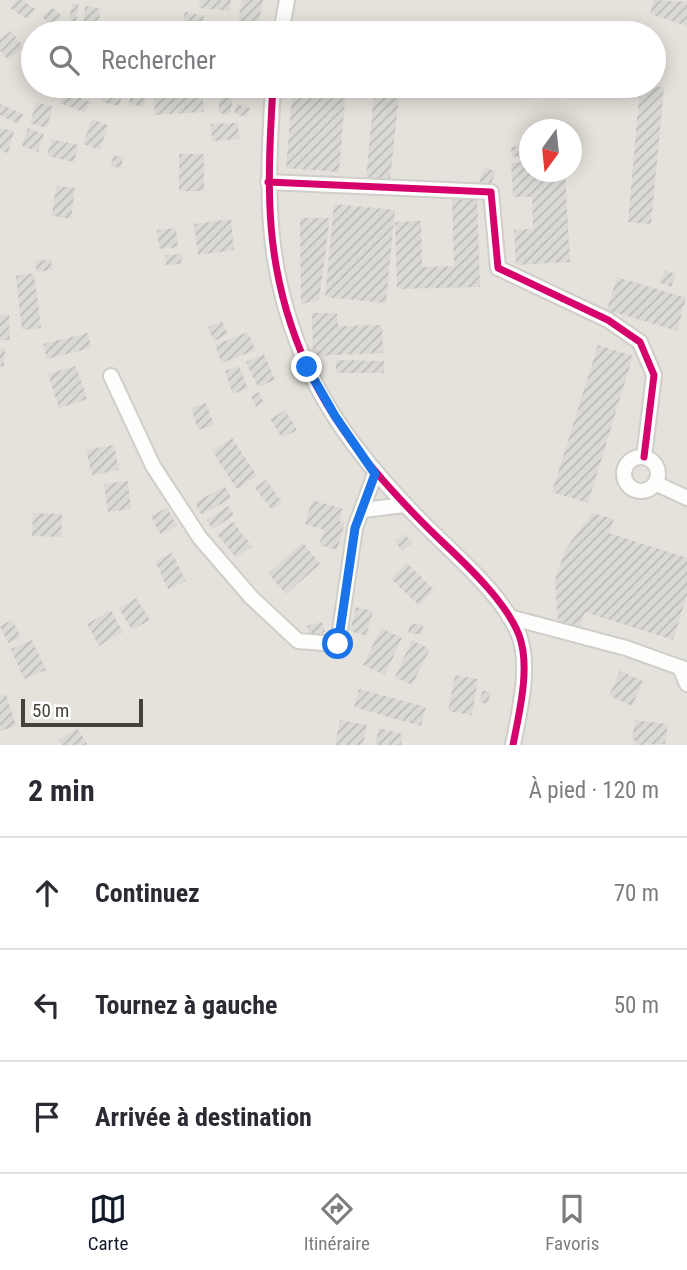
<!DOCTYPE html>
<html lang="fr">
<meta charset="utf-8">
<style>
:root{--surface:#fff;--page:#f2f2f3;--text:#2b2b33;--muted:#7c7c81;--line:#e1e1e2;--accent:#111827}
body{margin:0;font-family:"Roboto Condensed",sans-serif;background:var(--page);color:var(--text)}
.compass{position:absolute;left:519px;top:119px;width:63px;height:63px;border-radius:50%;background:var(--surface);box-shadow:0 4px 18px #0003;rotate:195deg}
.scale{position:absolute;left:21px;bottom:18px;width:122px;box-sizing:border-box;padding-left:7px;border:4px solid #474239;border-top:0;font-size:19px;line-height:24px;white-space:nowrap;color:#474239;-webkit-text-stroke:5px #fff;paint-order:stroke}
.stop{position:absolute;width:21px;height:21px;margin:-16px;border:5px solid #1a73e8;border-radius:50%;background:#fff}
.stop.end{background:#1a73e8;border-color:#fff;box-shadow:0 2px 7px #0008}
.list{margin:0;padding:0;list-style:none}
h2{display:flex;justify-content:space-between;align-items:center;height:91px;margin:0;padding:0 28px;font-size:30px}
h2 small{font-size:23px;font-weight:400;color:var(--muted)}
.list li{display:grid;grid-template-columns:46px 1fr auto;gap:21px;align-items:center;box-sizing:border-box;height:112px;padding:0 28px;border-top:2px solid var(--line)}
.list b{display:block;font-size:26px;white-space:nowrap}
.list em{font-size:23px;font-style:normal;color:var(--muted)}
.icon{flex:none;width:38px;height:38px;fill:none;stroke:currentColor;stroke-width:2;stroke-linecap:round;stroke-linejoin:round}
.map{position:relative;flex:none;width:687px;height:745px;overflow:hidden}
.search{position:absolute;background:var(--surface);box-shadow:0 4px 18px #0003;left:21px;right:21px;top:21px;height:77px;display:flex;align-items:center;gap:18px;box-sizing:border-box;padding:0 24px;border-radius:38px;color:var(--muted);font-size:26px}
.sheet{height:427px;background:var(--surface)}
nav{display:flex;justify-content:space-around;align-items:center;box-sizing:border-box;height:98px;border-top:2px solid var(--line);background:var(--surface);font-size:19px;color:var(--muted)}
nav a{display:grid;justify-items:center;gap:4px}
nav .on{color:var(--accent)}
.map>svg:first-child{display:block}
.residential{fill:#e5e2db;fill-rule:evenodd}
.building{fill:url(#building-hatch)}
.lines{fill:none;stroke-linecap:round;stroke-linejoin:round}
.street-casing{stroke:#cfceca;stroke-width:18}
.street{stroke:#fdfdfc;stroke-width:14}
.cycleway-casing{stroke:#fff;stroke-width:11}
.cycleway{stroke:#d6006c;stroke-width:7}
.route{stroke:#1a73e8;stroke-width:9}
</style>
<div class="map">
<svg width="687" height="745" viewBox="0 0 687 745">
<defs>
<pattern id="building-hatch" width="6" height="6" patternUnits="userSpaceOnUse" patternTransform="scale(1.75)"><rect width="6" height="6" fill="#dbd9d5"/><path d="M-1 1l2-2M0 6l6-6M5 7l2-2" fill="none" stroke="#bdbbb8"/></pattern>
</defs>
<rect width="100%" height="100%" fill="#f1f0ec"/>
<path class="residential" d="M0 0H687V745H0ZM33 33H654V86H33ZM530 130H572V172H530Z"/>
<path class="building" d="M16 0H22L35 9 28 20 10 8Z
M200 0H231L230 11 199 8Z
M242 0H263L258 26 238 22Z
M654 0 687 2V26L650 14Z
M72 3 79 4 76 22 69 21Z
M85 6 100 8 98 33H83Z
M52 7 62 16 53 27 42 17Z
M185 12 204 16 200 33 181 28Z
M11 31 24 47 8 60 0 50V39Z
M65 86H87L85 93Z
M106 86H125L119 106 102 102Z
M134 86H149L143 107 129 103Z
M175 86H202L204 112 155 115 154 92 175 91Z
M293 86H346L339 172 286 168Z
M375 86H400L390 180 366 178Z
M640 86 664 87 651 224 628 222Z
M222 89 234 90 230 115 218 113Z
M66 91 90 102 85 113 60 103Z
M36 102 53 107 47 128 30 123Z
M0 104 23 114 18 124 0 115Z
M237 104 250 108 247 118 234 113Z
M92 119 108 125 100 150 83 144Z
M238 123 239 139 212 141 211 124Z
M0 128 14 131 8 153 0 151Z
M28 128 44 134 38 152 22 146Z
M51 139 78 145 74 162 47 156Z
M521 146 522 156 512 157 511 147Z
M179 154H204V191H179Z
M113 155 123 157 121 168 111 166Z
M529 162V172H565L570 262 516 265 514 230 533 229 532 197H513L511 163Z
M485 167 496 172 490 186 479 181Z
M56 186 75 188 71 219 52 216Z
M477 198 480 287 397 289 395 222 421 221 422 267 454 266 452 199Z
M334 204 395 210 386 303 325 297Z
M300 218H330L319 300 301 304Z
M231 219 234 250 198 255 194 224Z
M176 228 178 247 159 249 157 230Z
M181 254 182 264 166 265 165 255Z
M51 259 52 270 37 272 35 261Z
M665 270 676 274 671 287 660 283Z
M34 273 41 328 22 330 16 276Z
M617 277 686 298 677 331 607 310Z
M312 313H337L338 326 382 325 383 353 313 356Z
M9 315 10 340H0V316Z
M222 321 228 334 214 341 208 327Z
M248 332 255 350 222 363 215 345Z
M88 333 91 348 47 359 43 344Z
M598 345 633 356 588 503 552 492Z
M0 348H5L4 367 0 366Z
M264 354 275 380 258 387 246 362Z
M336 360 384 361V373H336Z
M76 366 87 399 59 408 48 374Z
M239 366 248 388 233 394 225 371Z
M259 392 264 403 256 407 251 396Z
M206 403 214 425 198 430 191 408Z
M285 410 297 430 282 438 270 419Z
M232 438 257 476 237 489 212 451Z
M114 445 119 470 92 475 86 450Z
M266 480 282 502 272 510 255 488Z
M128 481 131 509 108 512 104 484Z
M225 486 231 498 202 515 195 503Z
M312 500 343 509 339 521 345 522 337 550 319 545 324 530 305 524Z
M228 506 234 515 213 529 206 520Z
M167 508 177 526 160 534 151 516Z
M33 513 62 514 61 537 32 536Z
M592 513 614 519 609 533 687 558V595L673 640 585 612 579 630 558 623 555 580 565 550Z
M233 522 252 546 236 558 217 534Z
M405 534 412 543 402 551 395 541Z
M303 543 320 564 286 594 268 573Z
M172 553 186 581 168 589 155 561Z
M407 563 434 590 419 605 391 579Z
M136 598 150 620 132 630 119 608Z
M356 607 373 611 366 636 350 631Z
M111 610 123 632 99 646 87 624Z
M12 620 21 637 8 643 0 626Z
M322 622 325 632 310 637 307 626Z
M410 623 423 625 422 635 408 633Z
M381 628 402 638 385 675 363 665Z
M32 640 46 670 24 679 11 649Z
M412 640 430 649 412 685 395 677Z
M620 671 643 681 632 706 609 696Z
M455 675 478 679 472 715 448 711Z
M359 689 426 707 421 726 354 707Z
M483 690 491 693 487 704 479 702Z
M6 694 16 726 0 731V696Z
M340 720 367 725 363 745H335Z
M635 720 668 724 665 744 635 745 636 741 632 740Z
M77 728 88 745H62L59 740Z
M379 728 403 734 401 745H375Z"/>
<g class="lines">
<defs>
<path id="street" d="M281 33 287 0
M273 86C267 190 263 268 307 366 334 427 380 480 426 526 456 556 503 595 519 635 531 667 519 713 513 745
M268 182 491 192 498 268 608 320 640 342 654 375 644 457
M111 376 153 466 200 538 251 597 298 641 338 644 355 528 375 474
M624 474a17 17 0 1 1 34 0a17 17 0 1 1-34 0Z
M655 483 687 498
M364 510 404 505
M509 617 626 648 687 670
M680 667 687 684"/>
</defs>
<use href="#street" class="street-casing"/>
<use href="#street" class="street"/>
<defs>
<path id="cycleway" d="M273 86C267 190 263 268 307 366 334 427 380 480 426 526 456 556 503 595 519 635 531 667 519 713 513 745
M268 182 491 192 498 268 608 320 640 342 654 375 644 457"/>
</defs>
<use href="#cycleway" class="cycleway-casing"/>
<use href="#cycleway" class="cycleway"/>
</g>
<g class="lines">
<path class="route" d="M307 367 335 416 375 474 355 528 338 644"/>
</g>
</svg>
<svg class="compass" viewBox="-18 -18 36 36"><path d="M0-13l5 13h-10z" fill="#e53935"/><path d="M0 13l5-13h-10z" fill="#7c7c81"/></svg>
<div class="scale">50 m</div>
<div class="stop" style="left:338px;top:644px"></div>
<div class="stop end" style="left:307px;top:367px"></div>
<div class="search"><svg class="icon" aria-label="search" viewBox="0 0 24 24"><circle cx="10" cy="10" r="6"/><path d="M15 15l6 6"/></svg>Rechercher</div>
</div>
<section class="sheet">
<h2>2 min<small>À pied · 120 m</small></h2>
<ul class="list">
<li><svg class="icon" aria-label="ahead" viewBox="0 0 24 24"><path d="M12 20V5M6 11l6-6 6 6"/></svg><div><b>Continuez</b></div><em>70 m</em></li>
<li><svg class="icon" aria-label="left" viewBox="0 0 24 24"><path d="M17 20v-9H6M10 6l-5 5 5 5"/></svg><div><b>Tournez à gauche</b></div><em>50 m</em></li>
<li><svg class="icon" aria-label="arrive" viewBox="0 0 24 24"><path d="M6 21V4h12l-3 4 3 4H6"/></svg><div><b>Arrivée à destination</b></div></li>
</ul>
</section>
<nav>
<a class="on"><svg class="icon" aria-label="map" viewBox="0 0 24 24"><path d="M3 6l6-2 6 2 6-2v14l-6 2-6-2-6 2zM9 4v14M15 6v14"/></svg>Carte</a>
<a><svg class="icon" aria-label="directions" viewBox="0 0 24 24"><path d="M12 3l9 9-9 9-9-9zM9 14v-3h6M13 9l2 2-2 2"/></svg>Itinéraire</a>
<a><svg class="icon" aria-label="saved" viewBox="0 0 24 24"><path d="M7 4h10v16l-5-4-5 4z"/></svg>Favoris</a>
</nav>
